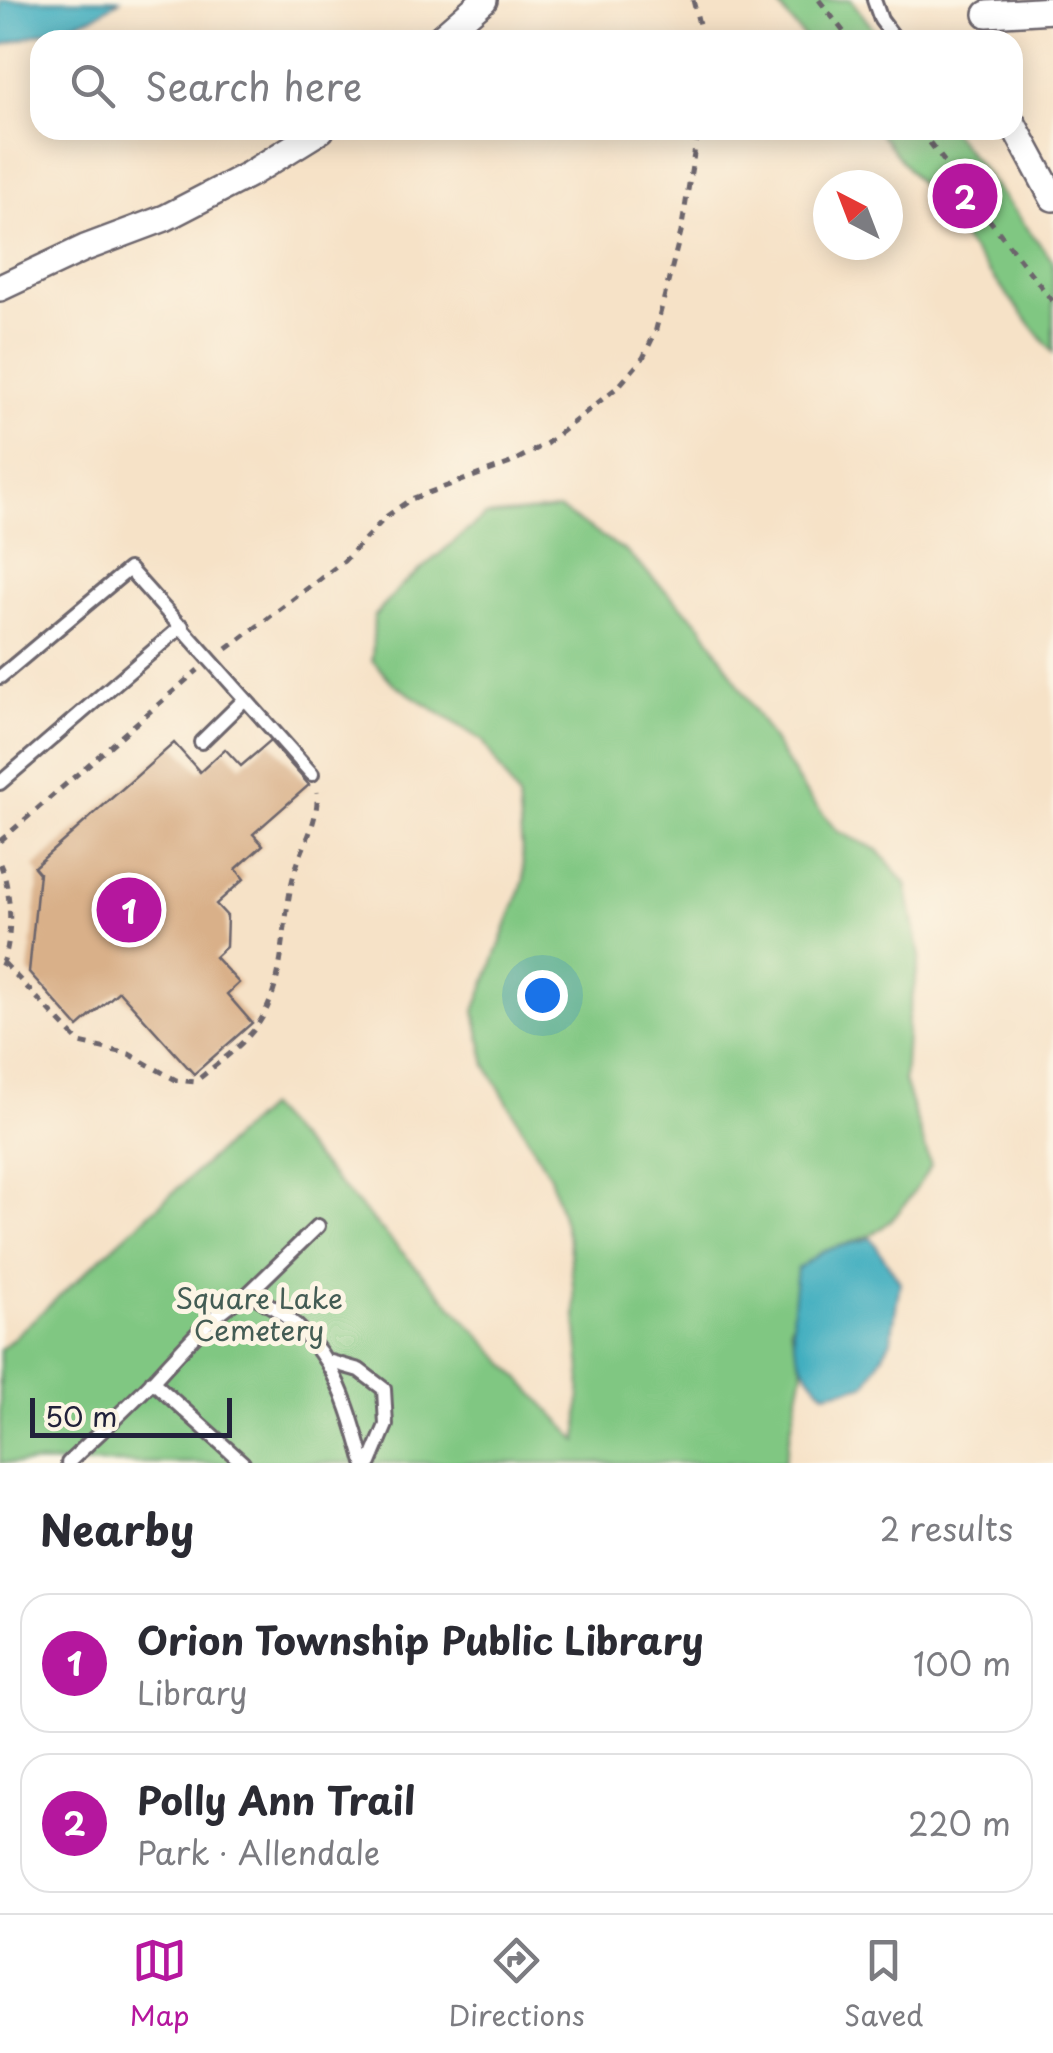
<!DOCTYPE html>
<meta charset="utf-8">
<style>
:root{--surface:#fff;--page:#f2f2f3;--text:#2b2b33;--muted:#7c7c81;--line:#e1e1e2;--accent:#b5179e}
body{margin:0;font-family:"Playpen Sans",sans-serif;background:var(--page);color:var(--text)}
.compass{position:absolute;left:813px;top:170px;width:90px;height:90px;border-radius:50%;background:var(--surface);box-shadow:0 5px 25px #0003;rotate:318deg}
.scale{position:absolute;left:30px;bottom:25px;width:202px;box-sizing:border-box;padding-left:10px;border:5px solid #22223b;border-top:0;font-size:28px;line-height:35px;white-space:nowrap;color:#22223b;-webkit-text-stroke:8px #fcf5e5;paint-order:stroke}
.you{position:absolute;left:542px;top:995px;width:35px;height:35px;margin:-25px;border:8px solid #fff;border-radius:50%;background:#1a73e8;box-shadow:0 0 0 15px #1a73e833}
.badge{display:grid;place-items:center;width:65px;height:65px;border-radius:50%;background:var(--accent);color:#fff;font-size:32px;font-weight:700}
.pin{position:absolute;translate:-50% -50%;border:5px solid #fff;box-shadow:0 2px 10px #0006}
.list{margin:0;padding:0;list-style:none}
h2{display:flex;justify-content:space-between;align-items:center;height:130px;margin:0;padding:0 40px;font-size:42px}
h2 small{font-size:32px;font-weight:400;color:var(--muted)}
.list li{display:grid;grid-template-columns:65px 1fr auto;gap:30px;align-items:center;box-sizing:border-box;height:140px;margin:0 20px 20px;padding:0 20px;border:2px solid var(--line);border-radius:30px}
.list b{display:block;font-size:38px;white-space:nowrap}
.list p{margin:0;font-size:32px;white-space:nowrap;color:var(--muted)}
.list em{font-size:32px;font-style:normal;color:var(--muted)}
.icon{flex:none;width:55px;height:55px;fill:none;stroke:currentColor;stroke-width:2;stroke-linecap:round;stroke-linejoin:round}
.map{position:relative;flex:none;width:1053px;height:1463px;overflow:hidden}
.search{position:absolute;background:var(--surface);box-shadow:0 5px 25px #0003;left:30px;right:30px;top:30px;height:110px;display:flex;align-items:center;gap:25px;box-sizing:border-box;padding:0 35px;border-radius:30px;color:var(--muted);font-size:38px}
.sheet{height:450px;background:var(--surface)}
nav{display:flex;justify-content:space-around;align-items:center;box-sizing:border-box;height:140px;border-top:2px solid var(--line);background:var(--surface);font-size:28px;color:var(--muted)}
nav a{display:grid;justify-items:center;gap:5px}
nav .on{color:var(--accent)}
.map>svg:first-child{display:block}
.green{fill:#80c782;stroke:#51745e;stroke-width:2.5}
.water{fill:#42afc0;stroke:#32687e;stroke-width:2.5}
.building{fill:#d9b089}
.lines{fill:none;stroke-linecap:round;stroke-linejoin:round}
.lane-casing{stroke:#6c656c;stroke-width:18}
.street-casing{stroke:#6c656c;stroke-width:30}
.path{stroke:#6c656c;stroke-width:5;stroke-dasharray:8 8;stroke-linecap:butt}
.lane{stroke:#fff;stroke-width:12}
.street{stroke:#fff;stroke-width:25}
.labels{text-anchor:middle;stroke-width:10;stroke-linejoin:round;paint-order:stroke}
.park-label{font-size:28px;fill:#435c54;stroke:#fcf5e5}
</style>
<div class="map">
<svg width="1053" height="1463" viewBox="0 0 1053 1463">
<rect width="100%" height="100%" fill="#fcf5e5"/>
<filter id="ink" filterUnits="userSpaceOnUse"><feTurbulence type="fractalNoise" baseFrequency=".01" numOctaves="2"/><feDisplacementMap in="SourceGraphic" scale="20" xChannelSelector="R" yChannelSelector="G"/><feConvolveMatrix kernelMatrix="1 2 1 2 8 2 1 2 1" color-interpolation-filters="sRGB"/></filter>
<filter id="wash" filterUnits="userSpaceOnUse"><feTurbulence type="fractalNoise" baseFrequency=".0048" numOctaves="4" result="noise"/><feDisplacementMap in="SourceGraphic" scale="40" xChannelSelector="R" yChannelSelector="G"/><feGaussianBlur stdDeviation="2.25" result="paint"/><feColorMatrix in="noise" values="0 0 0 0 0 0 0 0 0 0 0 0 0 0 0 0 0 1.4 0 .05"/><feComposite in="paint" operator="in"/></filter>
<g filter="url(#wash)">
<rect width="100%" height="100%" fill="#f6e2c7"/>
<path class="green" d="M774 0H851L882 40H806Z
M877 130H951L1053 261V353Z
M559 509 625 551 702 626 805 792 837 831 878 850 906 884 920 957 908 1018 904 1081 931 1166C892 1224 891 1232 823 1251L790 1327 803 1371 784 1463H0V1350L267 1107 578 1441 581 1371 569 1241 550 1176 486 1065 475 1011 524 880 518 798 483 741 394 684 372 660 374 617 400 587 485 516Z"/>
<path class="water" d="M0 0H120L93 17 0 46Z
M871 1238 900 1282 891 1340 866 1385 825 1393C784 1353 791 1322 797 1269L823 1251Z"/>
<g id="blocks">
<path class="building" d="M270 741 309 785 253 834 263 845 236 869 244 879 216 904 227 916 226 947 215 957 239 983 227 994 252 1023 194 1074 119 991 78 1027 29 972 39 873 34 867 174 743 200 772 225 749 241 766Z"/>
</g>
</g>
<g filter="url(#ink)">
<use href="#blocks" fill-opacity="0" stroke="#6c656c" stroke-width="2.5"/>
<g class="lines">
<defs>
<path id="lane" d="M874 0 881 20 896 40
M0 677 129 569 312 774
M201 742 245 699
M0 783 182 626
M249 1293 318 1226
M331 1362 359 1370 384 1389 386 1425 370 1463
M152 1381 243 1463
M68 1463C96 1436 125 1410 152 1382 184 1348 208 1316 249 1293 326 1334 342 1382 364 1463"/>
<path id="street" d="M987 14 1053 10
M438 40 484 0
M1013 124 1053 198
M0 288 85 248 165 218 250 174 321 130"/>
</defs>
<use href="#lane" class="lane-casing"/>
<use href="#street" class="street-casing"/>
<path class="path" d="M693 0 703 40
M819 0 850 40
M920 130 1053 302
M227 649 344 561 387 516 411 499 508 464 546 444 619 386 643 358 655 333 681 232 698 130
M0 841 198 670
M0 864C12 889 14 945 0 969
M4 963 80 1043 129 1054 176 1080 195 1082C214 1066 237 1050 253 1031 288 988 280 924 294 874 302 846 319 822 317 792"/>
<use href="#lane" class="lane"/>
<use href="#street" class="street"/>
</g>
</g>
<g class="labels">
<g class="park-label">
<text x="259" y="1309">Square Lake<tspan x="259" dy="32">Cemetery</tspan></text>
</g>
</g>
</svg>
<svg class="compass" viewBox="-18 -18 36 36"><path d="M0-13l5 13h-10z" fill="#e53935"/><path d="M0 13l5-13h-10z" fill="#7c7c81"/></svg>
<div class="scale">50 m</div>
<div class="you"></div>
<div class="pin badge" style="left:129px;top:910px">1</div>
<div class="pin badge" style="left:965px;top:196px">2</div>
<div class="search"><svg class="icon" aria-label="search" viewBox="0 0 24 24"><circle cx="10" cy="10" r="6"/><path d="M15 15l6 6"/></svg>Search here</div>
</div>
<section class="sheet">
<h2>Nearby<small>2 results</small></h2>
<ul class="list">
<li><span class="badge">1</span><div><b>Orion Township Public Library</b><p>Library</p></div><em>100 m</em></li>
<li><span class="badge">2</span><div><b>Polly Ann Trail</b><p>Park · Allendale</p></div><em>220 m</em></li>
</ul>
</section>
<nav>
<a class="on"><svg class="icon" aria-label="map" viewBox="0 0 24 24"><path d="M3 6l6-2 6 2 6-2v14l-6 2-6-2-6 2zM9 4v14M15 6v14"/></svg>Map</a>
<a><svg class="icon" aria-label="directions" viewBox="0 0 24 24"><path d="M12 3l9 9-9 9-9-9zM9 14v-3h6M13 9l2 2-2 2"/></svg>Directions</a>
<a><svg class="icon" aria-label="saved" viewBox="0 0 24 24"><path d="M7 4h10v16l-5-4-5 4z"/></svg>Saved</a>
</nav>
